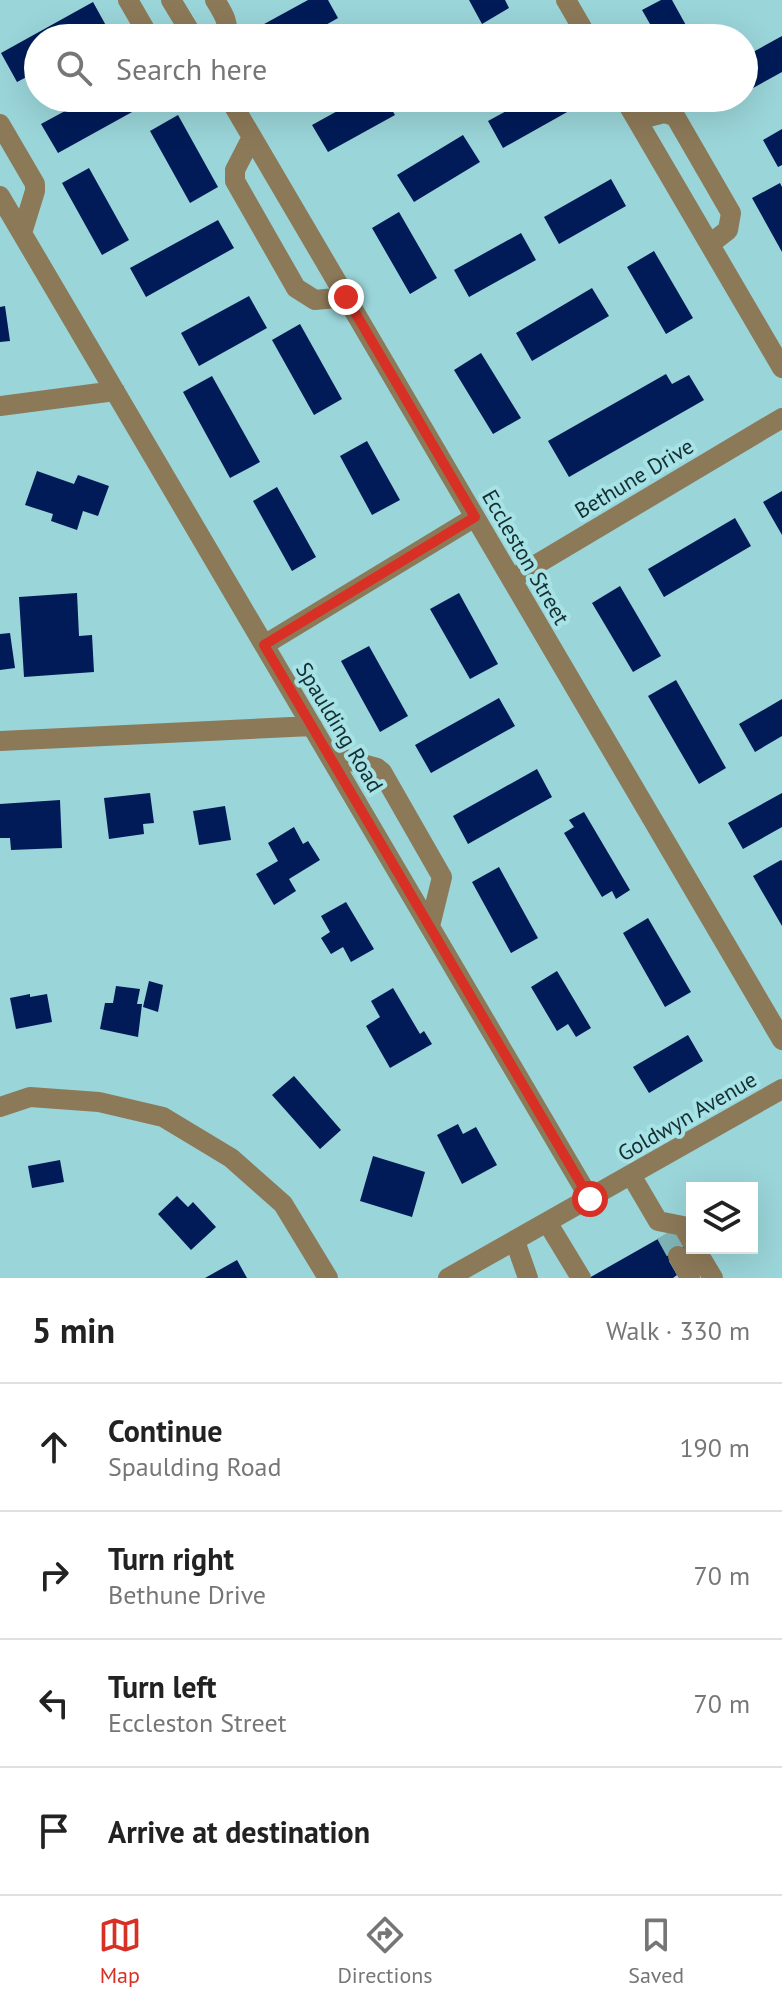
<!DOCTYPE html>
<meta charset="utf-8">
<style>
:root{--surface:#fff;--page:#f6f6f6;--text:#222;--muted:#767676;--line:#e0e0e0;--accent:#d93025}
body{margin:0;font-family:"PT Sans",sans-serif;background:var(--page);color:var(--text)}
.controls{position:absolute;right:24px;bottom:24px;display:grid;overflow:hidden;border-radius:0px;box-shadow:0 8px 32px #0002}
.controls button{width:72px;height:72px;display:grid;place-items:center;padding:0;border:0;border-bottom:2px solid var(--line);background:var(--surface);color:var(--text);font:40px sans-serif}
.stop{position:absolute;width:24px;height:24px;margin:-18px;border:6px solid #d93025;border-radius:50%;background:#fff}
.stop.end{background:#d93025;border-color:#fff;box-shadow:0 2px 8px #0008}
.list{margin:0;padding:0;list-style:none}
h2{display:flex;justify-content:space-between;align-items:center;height:104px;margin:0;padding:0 32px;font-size:34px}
h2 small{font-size:26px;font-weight:400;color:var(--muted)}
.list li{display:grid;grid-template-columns:52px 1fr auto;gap:24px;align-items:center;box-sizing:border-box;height:128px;padding:0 32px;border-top:2px solid var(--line)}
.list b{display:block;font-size:30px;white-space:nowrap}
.list p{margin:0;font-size:26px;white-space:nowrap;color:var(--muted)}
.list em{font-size:26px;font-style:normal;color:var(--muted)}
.icon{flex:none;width:44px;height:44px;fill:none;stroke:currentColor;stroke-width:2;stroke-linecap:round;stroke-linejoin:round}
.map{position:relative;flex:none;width:782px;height:1278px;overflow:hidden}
.search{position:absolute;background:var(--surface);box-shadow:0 8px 32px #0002;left:24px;right:24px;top:24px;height:88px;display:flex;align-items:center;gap:20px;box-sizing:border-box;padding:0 28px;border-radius:44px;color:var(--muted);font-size:30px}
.sheet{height:616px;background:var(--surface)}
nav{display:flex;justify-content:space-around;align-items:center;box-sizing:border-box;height:112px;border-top:2px solid var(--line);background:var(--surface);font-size:22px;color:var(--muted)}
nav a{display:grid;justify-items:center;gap:4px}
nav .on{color:var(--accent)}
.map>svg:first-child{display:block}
.building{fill:#001b58}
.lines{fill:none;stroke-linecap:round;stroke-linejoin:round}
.minor-tunnel{stroke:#7fb4b7;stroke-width:20;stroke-dasharray:20 10;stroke-linecap:butt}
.minor{stroke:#8c7958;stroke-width:20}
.route{stroke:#d93025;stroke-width:10}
.labels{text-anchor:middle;stroke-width:8;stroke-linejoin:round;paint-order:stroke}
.street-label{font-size:22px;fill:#152e2f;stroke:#a6e2e6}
</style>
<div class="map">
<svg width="782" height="1278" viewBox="0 0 782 1278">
<rect width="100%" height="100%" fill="#9ad5d9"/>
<path class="building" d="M308 0H328L338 18 303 38H260L255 29Z
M469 0H505L509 8 482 24Z
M661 0H672L693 38H658L642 10Z
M93 2 109 31 97 38H38V71L17 82 1 53Z
M782 36V72L744 93V57Z
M89 98H150L152 101 58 153 41 124Z
M361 98H385L395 115 328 152 312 125Z
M530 98H562L569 111 503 148 488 121Z
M178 115 218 187 190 203 150 131Z
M782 129V165L778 167 763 140Z
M463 135 480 162 414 202 397 175Z
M89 168 129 240 102 255 62 183Z
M611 179 626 206 559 244 544 217Z
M780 183 782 187V252L752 198Z
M399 212 437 278 410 294 372 228Z
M218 220 234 248 146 297 130 268Z
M521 233 536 260 469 297 454 270Z
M654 251 693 318 666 334 627 267Z
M592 288 609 316 532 361 516 333Z
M249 296 267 328 199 366 181 333Z
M5 306 10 341 0 342V307Z
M300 324 342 399 314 415 272 340Z
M481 353 521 418 493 434 454 370Z
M666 374 672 384 689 375 704 400 569 477 548 441Z
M212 376 260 462 230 478 183 392Z
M367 441 400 500 372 515 340 456Z
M37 471 74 484 78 475 109 486 98 516 83 511 77 530 51 521 53 514 25 505Z
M277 487 316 557 292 571 253 501Z
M782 491V535L763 502Z
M735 518 751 546 664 597 648 569Z
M620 586 661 656 633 672 592 603Z
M77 593 79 636 92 635 94 672 24 677 19 597Z
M459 593 498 664 470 679 430 609Z
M10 633 15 668 0 670V634Z
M369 646 408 716 380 732 341 661Z
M676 680 726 768 699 784 648 696Z
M499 698 515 726 431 773 415 745Z
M782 699V736L755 752 739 724Z
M537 769 552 797 468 844 453 816Z
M150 793 154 823 143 824 144 834 109 839 104 798Z
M782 793V827L743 849 728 823Z
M60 800 62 848 11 850 10 838H0V804Z
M225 806 231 840 199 845 193 811Z
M584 812 630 890 616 899 612 891 602 897 564 833 574 827 569 820Z
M294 827 303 844 308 841 320 860 289 879 296 891 274 905 256 874 278 861 268 843Z
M781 860 782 861V926L753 876Z
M499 867 538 938 511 953 472 882Z
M346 902 374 949 351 962 343 947 331 954 321 938 330 932 321 916Z
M648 918 691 992 665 1007 623 933Z
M557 971 591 1028 576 1037 568 1024 557 1031 531 987Z
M149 981 163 985 158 1012 143 1007Z
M116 986 140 989 137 1004H142L138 1037 100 1029 105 1003H113Z
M393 988 420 1034 424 1031 432 1044 390 1068 366 1026 380 1017 371 1001Z
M30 994V997L47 994 52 1022 16 1029 10 998Z
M688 1035 703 1061 649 1093 633 1067Z
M294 1076 341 1130 320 1149 272 1095Z
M458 1124 463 1134 476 1127 497 1165 462 1184 437 1135Z
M373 1156 425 1172 412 1217 360 1201Z
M60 1160 64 1182 32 1188 28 1166Z
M177 1196 188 1207 193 1202 216 1227 191 1250 158 1214Z
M679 1227 691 1249 669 1261 677 1275 673 1278H589Z
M237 1260 247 1278H205Z"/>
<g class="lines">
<path class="minor-tunnel" d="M666 1234 678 1256"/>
<path class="minor" d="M128 0 150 38
M171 0 194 38
M215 0C223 13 230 23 226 38
M566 0 588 38
M229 98 782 1040
M624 98 782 368
M637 120 664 113 675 116 731 213 728 230 710 244
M0 124 35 184V191L22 233
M252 137 235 170V181L296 288 315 300 346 297
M0 196 590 1199
M0 406 115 391
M512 579 782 418
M264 645 475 517
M0 741 312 726
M329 755 377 768 382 772 442 877 430 926
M0 1107 30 1097 99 1102 163 1117 231 1158 283 1204 328 1278
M631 1175 658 1221 683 1226 692 1242
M547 1222 581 1278
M515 1241 528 1278
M695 1248 713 1278
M678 1256 690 1278
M448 1278 782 1089"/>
</g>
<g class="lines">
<path class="route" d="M346 297 475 517 264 645 590 1199"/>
</g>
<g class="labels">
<g class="street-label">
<text transform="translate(634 478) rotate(-31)" y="8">Bethune Drive</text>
<text transform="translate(526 557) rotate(60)" y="8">Eccleston Street</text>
<text transform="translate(340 727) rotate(59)" y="8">Spaulding Road</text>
<text transform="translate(687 1116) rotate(-30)" y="8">Goldwyn Avenue</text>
</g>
</g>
</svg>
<div class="controls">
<button><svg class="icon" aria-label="layers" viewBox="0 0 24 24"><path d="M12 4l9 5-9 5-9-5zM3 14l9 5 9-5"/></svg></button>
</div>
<div class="stop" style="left:590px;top:1199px"></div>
<div class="stop end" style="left:346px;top:297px"></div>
<div class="search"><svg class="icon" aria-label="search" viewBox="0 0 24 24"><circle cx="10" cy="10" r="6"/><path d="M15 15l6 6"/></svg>Search here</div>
</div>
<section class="sheet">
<h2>5 min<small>Walk · 330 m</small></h2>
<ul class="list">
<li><svg class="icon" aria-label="ahead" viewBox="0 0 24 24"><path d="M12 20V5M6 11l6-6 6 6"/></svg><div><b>Continue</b><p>Spaulding Road</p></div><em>190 m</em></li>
<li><svg class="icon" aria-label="right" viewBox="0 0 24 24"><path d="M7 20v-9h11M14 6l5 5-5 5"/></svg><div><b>Turn right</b><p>Bethune Drive</p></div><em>70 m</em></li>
<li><svg class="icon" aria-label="left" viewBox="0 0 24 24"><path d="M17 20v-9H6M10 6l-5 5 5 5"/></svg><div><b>Turn left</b><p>Eccleston Street</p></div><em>70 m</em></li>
<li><svg class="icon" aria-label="arrive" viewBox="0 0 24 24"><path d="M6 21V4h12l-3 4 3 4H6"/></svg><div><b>Arrive at destination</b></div></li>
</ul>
</section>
<nav>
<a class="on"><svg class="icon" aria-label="map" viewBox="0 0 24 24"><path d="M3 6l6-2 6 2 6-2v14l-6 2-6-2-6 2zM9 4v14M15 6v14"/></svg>Map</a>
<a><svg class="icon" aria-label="directions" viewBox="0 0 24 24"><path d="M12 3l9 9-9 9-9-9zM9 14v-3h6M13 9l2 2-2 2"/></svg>Directions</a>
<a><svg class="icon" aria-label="saved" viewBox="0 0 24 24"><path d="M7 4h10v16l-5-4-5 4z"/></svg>Saved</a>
</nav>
